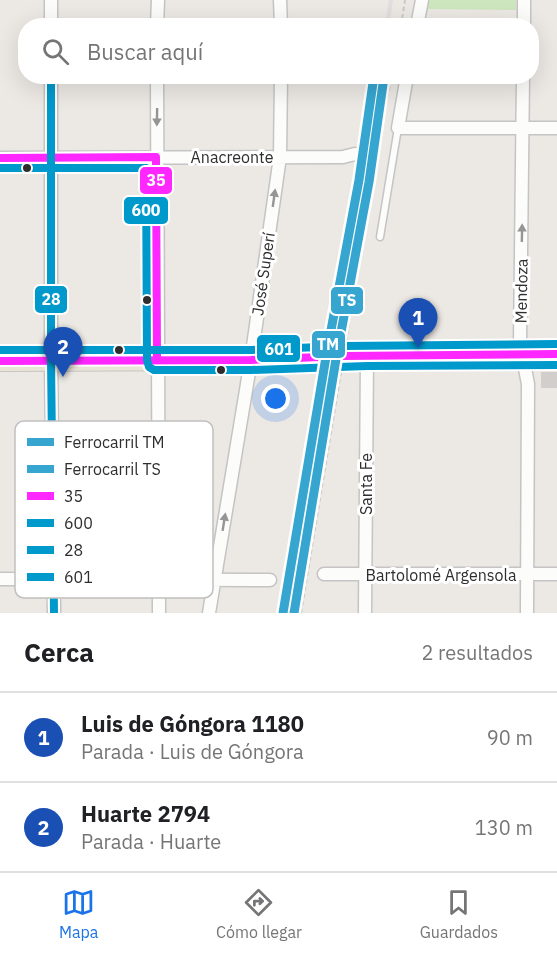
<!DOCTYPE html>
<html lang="es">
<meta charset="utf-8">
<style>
:root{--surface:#fff;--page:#f2f2f2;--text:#202124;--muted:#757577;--line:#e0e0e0;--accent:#1a73e8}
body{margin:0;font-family:"IBM Plex Sans",sans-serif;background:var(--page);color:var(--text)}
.you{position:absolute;left:276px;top:399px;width:21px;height:21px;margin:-15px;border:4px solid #fff;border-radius:50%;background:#1a73e8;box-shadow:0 0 0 9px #1a73e833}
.badge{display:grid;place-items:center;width:39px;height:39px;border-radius:50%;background:var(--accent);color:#fff;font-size:20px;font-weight:700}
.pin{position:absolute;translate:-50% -50px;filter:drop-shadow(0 2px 3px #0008)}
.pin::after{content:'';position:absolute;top:32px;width:21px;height:18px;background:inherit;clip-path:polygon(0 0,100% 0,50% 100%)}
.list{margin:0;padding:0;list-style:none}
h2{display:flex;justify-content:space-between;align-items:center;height:78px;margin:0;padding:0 24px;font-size:26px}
h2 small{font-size:20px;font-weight:400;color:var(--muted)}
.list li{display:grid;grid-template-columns:39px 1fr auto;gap:18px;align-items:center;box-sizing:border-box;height:90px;padding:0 24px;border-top:2px solid var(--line)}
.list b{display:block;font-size:22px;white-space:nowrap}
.list p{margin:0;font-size:20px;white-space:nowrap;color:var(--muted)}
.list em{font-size:20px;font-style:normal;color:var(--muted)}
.icon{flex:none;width:33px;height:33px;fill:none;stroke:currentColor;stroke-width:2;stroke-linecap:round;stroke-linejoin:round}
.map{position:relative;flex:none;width:557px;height:613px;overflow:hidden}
.search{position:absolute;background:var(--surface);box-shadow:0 6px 24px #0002;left:18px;right:18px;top:18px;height:66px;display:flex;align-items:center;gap:15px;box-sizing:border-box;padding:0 21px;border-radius:24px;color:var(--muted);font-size:22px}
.sheet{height:258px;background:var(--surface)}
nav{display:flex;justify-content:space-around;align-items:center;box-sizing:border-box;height:84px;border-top:2px solid var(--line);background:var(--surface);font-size:16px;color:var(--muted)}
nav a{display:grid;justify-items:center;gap:3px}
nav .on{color:var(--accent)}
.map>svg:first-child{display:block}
.green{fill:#cee6be}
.building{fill:#d1cecb}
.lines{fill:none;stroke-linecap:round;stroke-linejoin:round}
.lane-casing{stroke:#c5c4c5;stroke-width:9}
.street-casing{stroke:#c5c4c5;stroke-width:15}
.primary-casing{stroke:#c6c5c4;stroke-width:22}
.path{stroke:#c9c9c8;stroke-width:2;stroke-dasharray:4.5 3;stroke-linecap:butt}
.lane{stroke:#fcfcfb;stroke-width:6}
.street{stroke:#fcfcfb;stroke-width:12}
.primary{stroke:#e8e4d6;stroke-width:20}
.rail{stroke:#dfdfe1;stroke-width:4}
.bus-1-casing{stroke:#fff;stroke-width:12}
.bus-2-casing{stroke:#fff;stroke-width:12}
.bus-3-casing{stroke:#fff;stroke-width:12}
.bus-4-casing{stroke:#fff;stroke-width:12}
.bus-1{stroke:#fe27ff;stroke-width:8}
.bus-2{stroke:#0099cb;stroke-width:8}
.bus-3{stroke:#0099cb;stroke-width:8}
.bus-4{stroke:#0099cb;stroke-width:8}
.rail-1-casing{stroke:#fff;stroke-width:14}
.rail-2-casing{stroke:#fff;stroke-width:14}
.rail-1{stroke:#36a6d0;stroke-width:9}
.rail-2{stroke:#36a6d0;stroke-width:9}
.oneway{fill:#959594}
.bus-dot{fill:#2e2e2e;stroke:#fff;stroke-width:2}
.labels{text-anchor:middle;stroke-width:6;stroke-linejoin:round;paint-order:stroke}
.street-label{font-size:16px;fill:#2e2e2e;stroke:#fff}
.key{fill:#fff;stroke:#c0c0c0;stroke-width:1.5}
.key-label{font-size:16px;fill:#2e2e2e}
.line-badge{stroke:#fff;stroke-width:2}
.badge-label{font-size:16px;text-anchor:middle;font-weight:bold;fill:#fff}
</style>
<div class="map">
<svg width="557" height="613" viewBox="0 0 557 613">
<rect width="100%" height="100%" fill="#ece8e4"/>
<path class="green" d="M429 0H516V10L428 9Z"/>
<path class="building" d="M541 372H557V388H541Z"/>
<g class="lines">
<defs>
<path id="lane" d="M380 237 398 128"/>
<path id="street" d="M51 0V26
M280 0 281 26
M157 26 158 0
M417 26 422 0
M524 26V0
M51 76V360L54 613
M157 76 159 613
M407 76 398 128H557
M523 76 520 343 528 384 527 613
M0 158 343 157 355 154
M324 574H557
M0 579 270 580
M209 613 251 360 280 157 281 76
M365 613 367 356"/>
<path id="primary" d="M0 361 251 360 343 356 557 354"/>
</defs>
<use href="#lane" class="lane-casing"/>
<use href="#street" class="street-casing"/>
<use href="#primary" class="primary-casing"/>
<path class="path" d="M401 26 405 0
M346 342 376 148 392 76
M301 613 341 372"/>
<use href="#lane" class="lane"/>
<use href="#street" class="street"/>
<use href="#primary" class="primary"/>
<path class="rail" d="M387 26 391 0
M291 613 351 255 380 76"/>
<defs>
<path id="bus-1" d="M0 158 156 157 157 360
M0 361 251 360 343 356 557 354"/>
<path id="bus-2" d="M0 168H146L147 360 149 367 154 370H251L367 366 557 365"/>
<path id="bus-3" d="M51 76V360L54 613"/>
<path id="bus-4" d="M0 350H251L343 346 557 344"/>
</defs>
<use href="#bus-1" class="bus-1-casing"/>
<use href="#bus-2" class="bus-2-casing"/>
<use href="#bus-3" class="bus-3-casing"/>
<use href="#bus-4" class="bus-4-casing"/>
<use href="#bus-1" class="bus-1"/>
<use href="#bus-2" class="bus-2"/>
<use href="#bus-3" class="bus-3"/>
<use href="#bus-4" class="bus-4"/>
<defs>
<path id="rail-1" d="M283 613 326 357 359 180 374 76"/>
<path id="rail-2" d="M294 613 336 359 369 182 384 77"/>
</defs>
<use href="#rail-1" class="rail-1-casing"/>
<use href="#rail-2" class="rail-2-casing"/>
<use href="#rail-1" class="rail-1"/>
<use href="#rail-2" class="rail-2"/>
</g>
<defs><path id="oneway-solid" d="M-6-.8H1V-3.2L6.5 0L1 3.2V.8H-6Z" transform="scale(1.5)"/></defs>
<g class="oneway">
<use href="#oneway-solid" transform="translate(157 117) rotate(91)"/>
<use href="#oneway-solid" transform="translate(274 198) rotate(-82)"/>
<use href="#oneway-solid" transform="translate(522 233) rotate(-89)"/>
<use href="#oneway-solid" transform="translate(224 522) rotate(-81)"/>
</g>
<g class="bus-dot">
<circle cx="27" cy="168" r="5"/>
<circle cx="147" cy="300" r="5"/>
<circle cx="119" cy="350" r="5"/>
<circle cx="221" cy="370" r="5"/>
</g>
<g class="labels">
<g class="street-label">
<text x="232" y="163">Anacreonte</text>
<text transform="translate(263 274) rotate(-82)" y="6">José Superí</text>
<text transform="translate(521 291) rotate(-89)" y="6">Mendoza</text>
<text transform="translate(366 484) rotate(-90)" y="6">Santa Fe</text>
<text x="441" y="581">Bartolomé Argensola</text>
</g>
</g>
<rect x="15" y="421" width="198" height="177" rx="9" class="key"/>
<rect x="27" y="438" width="27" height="8" fill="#36a6d0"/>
<rect x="27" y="465" width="27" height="8" fill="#36a6d0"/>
<rect x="27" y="492" width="27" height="8" fill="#fe27ff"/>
<rect x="27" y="519" width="27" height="8" fill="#0099cb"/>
<rect x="27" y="546" width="27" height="8" fill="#0099cb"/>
<rect x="27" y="573" width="27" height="8" fill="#0099cb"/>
<g class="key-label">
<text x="64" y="448">Ferrocarril TM</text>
<text x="64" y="475">Ferrocarril TS</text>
<text x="64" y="502">35</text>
<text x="64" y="529">600</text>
<text x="64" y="556">28</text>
<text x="64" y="583">601</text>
</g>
<g class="line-badge">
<rect x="139" y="166" width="34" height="29" rx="6" fill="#fe27ff"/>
<rect x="123" y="196" width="46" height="29" rx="6" fill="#0099cb"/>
<rect x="34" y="285" width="34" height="29" rx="6" fill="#0099cb"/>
<rect x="330" y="286" width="34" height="29" rx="6" fill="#36a6d0"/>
<rect x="311" y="330" width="35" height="29" rx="6" fill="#36a6d0"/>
<rect x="256" y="334" width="45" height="29" rx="6" fill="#0099cb"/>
</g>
<g class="badge-label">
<text x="156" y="186">35</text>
<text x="146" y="216">600</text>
<text x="51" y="305">28</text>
<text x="347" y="306">TS</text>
<text x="328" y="350">TM</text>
<text x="279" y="355">601</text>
</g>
</svg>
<div class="you"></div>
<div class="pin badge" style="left:418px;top:348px;background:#1a4fb4">1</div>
<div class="pin badge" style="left:63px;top:377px;background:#1a4fb4">2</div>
<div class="search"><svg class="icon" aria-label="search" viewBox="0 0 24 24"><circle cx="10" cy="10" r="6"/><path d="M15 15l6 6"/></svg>Buscar aquí</div>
</div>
<section class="sheet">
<h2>Cerca<small>2 resultados</small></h2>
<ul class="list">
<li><span class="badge" style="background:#1a4fb4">1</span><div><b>Luis de Góngora 1180</b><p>Parada · Luis de Góngora</p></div><em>90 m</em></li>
<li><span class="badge" style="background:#1a4fb4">2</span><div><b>Huarte 2794</b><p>Parada · Huarte</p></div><em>130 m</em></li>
</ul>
</section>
<nav>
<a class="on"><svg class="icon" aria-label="map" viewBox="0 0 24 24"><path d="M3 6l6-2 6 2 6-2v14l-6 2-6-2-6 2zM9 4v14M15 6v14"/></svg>Mapa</a>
<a><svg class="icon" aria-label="directions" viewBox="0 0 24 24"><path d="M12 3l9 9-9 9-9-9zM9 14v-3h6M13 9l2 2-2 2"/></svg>Cómo llegar</a>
<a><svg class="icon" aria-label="saved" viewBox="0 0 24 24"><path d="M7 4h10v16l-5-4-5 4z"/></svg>Guardados</a>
</nav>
